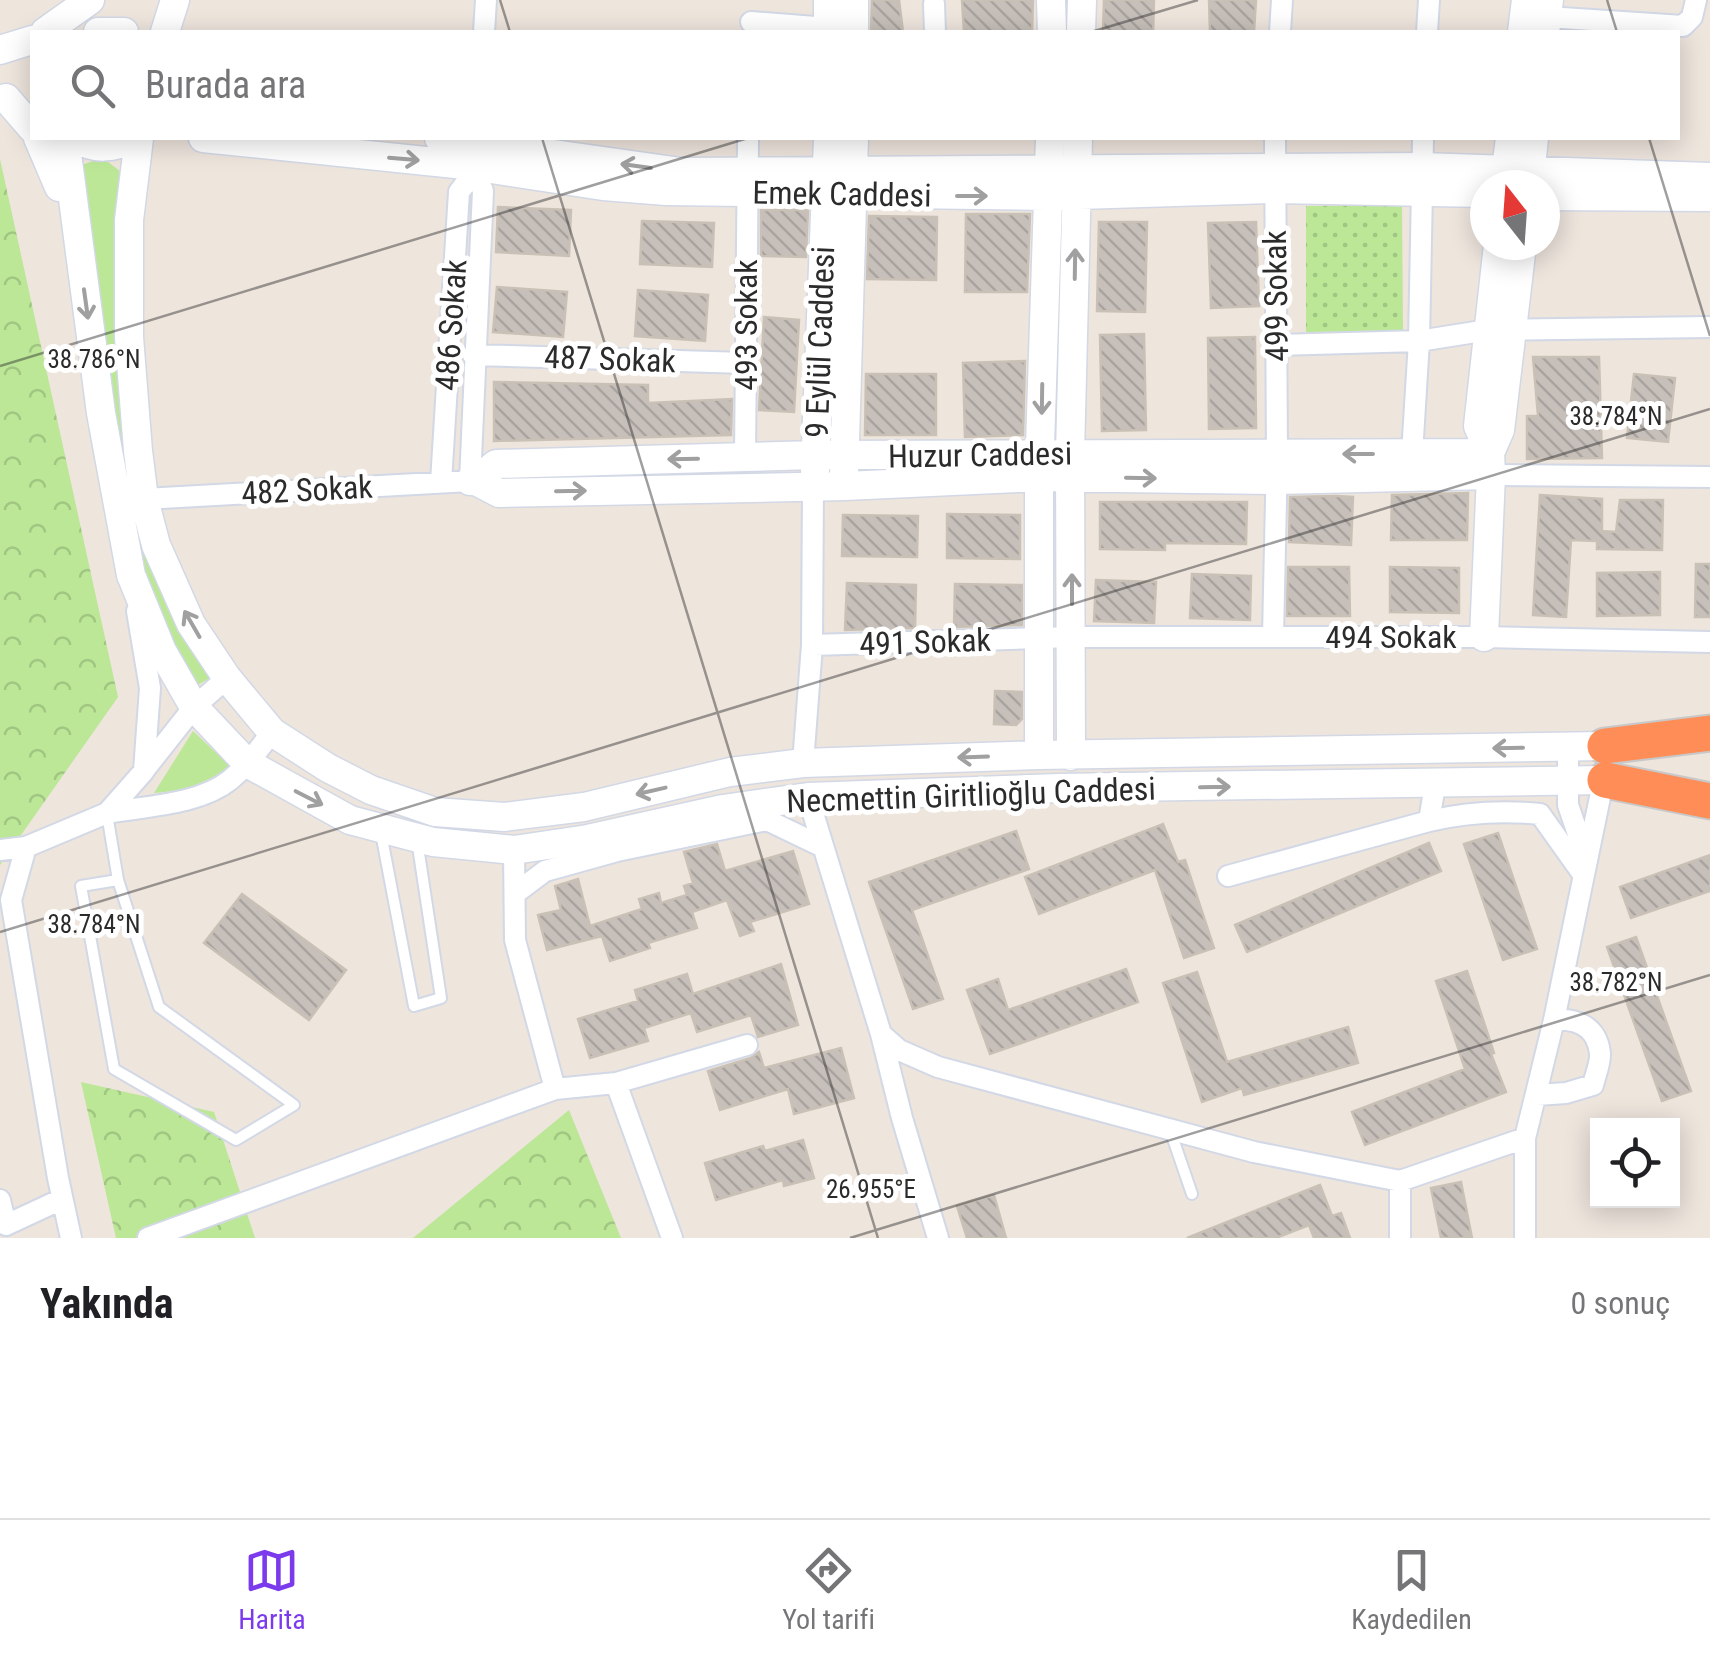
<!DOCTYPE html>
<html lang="tr">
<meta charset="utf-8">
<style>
:root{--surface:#fff;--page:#f2f2f2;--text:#202124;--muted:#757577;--line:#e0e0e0;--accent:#7c3aed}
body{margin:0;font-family:"Roboto Condensed",sans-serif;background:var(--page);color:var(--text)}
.controls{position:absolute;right:30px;bottom:30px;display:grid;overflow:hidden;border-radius:0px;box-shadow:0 5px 25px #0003}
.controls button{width:90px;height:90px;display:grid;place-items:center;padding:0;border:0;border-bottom:2px solid var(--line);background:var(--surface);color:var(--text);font:50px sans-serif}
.compass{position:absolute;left:1470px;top:170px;width:90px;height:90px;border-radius:50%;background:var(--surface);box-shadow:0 5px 25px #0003;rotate:343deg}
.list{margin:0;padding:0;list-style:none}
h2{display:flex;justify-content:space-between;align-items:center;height:130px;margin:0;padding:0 40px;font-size:42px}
h2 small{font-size:32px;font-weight:400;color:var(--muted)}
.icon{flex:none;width:55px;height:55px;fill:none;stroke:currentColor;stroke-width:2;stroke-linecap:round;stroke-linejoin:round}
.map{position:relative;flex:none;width:1710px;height:1238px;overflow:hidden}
.search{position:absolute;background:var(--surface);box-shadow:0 5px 25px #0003;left:30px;right:30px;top:30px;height:110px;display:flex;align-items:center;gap:25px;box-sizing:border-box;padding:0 35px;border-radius:0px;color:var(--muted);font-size:38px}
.sheet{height:280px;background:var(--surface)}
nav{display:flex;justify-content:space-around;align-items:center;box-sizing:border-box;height:140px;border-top:2px solid var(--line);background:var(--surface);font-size:28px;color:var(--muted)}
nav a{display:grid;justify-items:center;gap:5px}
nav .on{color:var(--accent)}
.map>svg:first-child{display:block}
.grass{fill:#bbe797}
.forest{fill:url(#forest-crowns)}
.park{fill:url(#park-dots)}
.building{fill:url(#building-back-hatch);stroke:#cac1b6;stroke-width:2.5}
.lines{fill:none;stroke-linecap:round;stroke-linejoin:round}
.lane-casing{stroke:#d2d8e5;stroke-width:14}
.street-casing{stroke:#d2d8e5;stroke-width:24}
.secondary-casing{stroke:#d2d8e5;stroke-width:31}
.highway-casing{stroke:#c8c8c8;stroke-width:39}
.lane{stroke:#fff;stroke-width:10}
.street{stroke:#fff;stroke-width:20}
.secondary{stroke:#fff;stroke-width:28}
.highway{stroke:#ff8d57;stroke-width:35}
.oneway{stroke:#a0a0a0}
.ticks{fill:none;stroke:#2b2b2b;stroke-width:2.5;stroke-opacity:0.45}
.labels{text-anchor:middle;stroke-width:10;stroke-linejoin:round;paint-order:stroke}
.street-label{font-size:32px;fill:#2b2b2b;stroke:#fff}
.ticks-label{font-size:25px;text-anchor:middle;fill:#2b2b2b;stroke:#fff;stroke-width:10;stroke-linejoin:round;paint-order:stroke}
</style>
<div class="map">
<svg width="1710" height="1238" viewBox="0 0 1710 1238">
<defs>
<pattern id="forest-crowns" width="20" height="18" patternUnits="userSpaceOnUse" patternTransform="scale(2.5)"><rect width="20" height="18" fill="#bbe797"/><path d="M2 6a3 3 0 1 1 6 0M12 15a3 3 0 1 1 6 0" fill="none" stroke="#a1c682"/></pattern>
<pattern id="park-dots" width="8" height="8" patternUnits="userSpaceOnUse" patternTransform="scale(2.5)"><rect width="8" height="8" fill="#bbe797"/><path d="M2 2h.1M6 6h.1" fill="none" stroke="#a1c682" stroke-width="1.8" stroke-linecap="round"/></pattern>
<pattern id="building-back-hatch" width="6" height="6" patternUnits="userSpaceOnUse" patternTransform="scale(2.5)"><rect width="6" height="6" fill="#c6bfba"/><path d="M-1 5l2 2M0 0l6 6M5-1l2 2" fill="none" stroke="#aaa4a0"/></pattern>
</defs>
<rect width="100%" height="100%" fill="#eee5dd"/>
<path class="grass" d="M96 160 108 162 121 172C109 292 114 413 144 531 151 558 157 587 169 612 181 635 196 656 210 678L194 687 170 642 142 571 125 493 104 324 79 166Z
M193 731 230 766C206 784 183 791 154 793Z"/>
<path class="forest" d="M0 159 118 697 0 865Z
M81 1082 214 1112 255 1238H116Z
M569 1110 621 1238H413Z"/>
<path class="park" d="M1402 205 1403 331 1306 332V206Z"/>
<path class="building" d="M872 0H899L903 32H871Z
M962 0H1033L1032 32H964Z
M1104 0H1154L1153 32H1103Z
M1209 0H1256L1254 32H1210Z
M498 207 571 210 569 256 496 252Z
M761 210H808L806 257 761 256Z
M966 214H1030L1027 292H965Z
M869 216 937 217 936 280 867 279Z
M642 221 714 223 712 267 640 264Z
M1099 222H1147L1145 312 1097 311Z
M1256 222 1259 306 1211 308 1208 223Z
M497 287 567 292 563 337 493 332Z
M638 290 708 295 705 341 635 336Z
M764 317 799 320 794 412 759 410Z
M1144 334 1146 430 1102 431 1100 335Z
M1255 337 1256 428 1209 429 1208 338Z
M1533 357H1599L1602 458 1527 459V416H1538Z
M1025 361 1023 435 965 437 963 363Z
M866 374H936V435H865Z
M1634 374 1675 378 1668 442 1627 438Z
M494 382 648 385V403L732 399 731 435 494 441Z
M1468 493 1467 540H1391L1392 495Z
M1540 495 1602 499V531L1616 532 1620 500H1663L1662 550 1597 549V541L1571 540 1566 617 1533 615Z
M1336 496 1353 497 1351 545 1289 542 1290 497Z
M1100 502H1247L1246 544 1165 543V550L1100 549Z
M947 514 1020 515V559L947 558Z
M843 515 918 516 917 557 842 556Z
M1696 564H1710V617H1695Z
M1288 567H1349L1350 616H1287Z
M1390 567 1459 568V613L1390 612Z
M1660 572V615L1597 616V573Z
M1192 574 1251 576 1250 620 1190 618Z
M1096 580 1156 582 1154 623 1094 621Z
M847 583 916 585 915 628 845 630Z
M955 584 1022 585V625L954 627Z
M995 691 1022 692V719L1016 725 994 724Z
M1163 824 1178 862 1185 860 1214 948 1184 958 1155 870 1039 914 1025 877Z
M1016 831 1029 869 912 910 943 999 913 1009 869 882Z
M1498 833 1537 949 1503 960 1464 844Z
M1429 843 1441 871 1247 952 1235 925Z
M717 844 725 871 793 851 809 904 750 922 754 931 740 936 727 900 692 912 697 928 648 943 650 948 610 961 602 936 547 950 538 915 561 910 555 886 578 879 590 926 642 909 639 899 659 893 661 903 687 895 684 886 693 883 684 852Z
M1710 855V891L1631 918 1620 887Z
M242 894 346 970 309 1020 204 943Z
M1636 937 1691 1091 1662 1101 1607 947Z
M781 964 798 1025 758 1037 751 1015 697 1032 691 1013 644 1028 648 1041 590 1058 578 1019 638 1001 635 990 687 974 693 994Z
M1126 969 1138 1002 990 1054 967 990 998 979 1008 1010Z
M1467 971 1494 1053 1491 1054 1506 1092 1365 1145 1352 1112 1465 1069 1436 981Z
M1197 972 1227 1062 1348 1027 1358 1063 1244 1095 1242 1088 1202 1102 1163 983Z
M841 1048 854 1098 794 1114 788 1089 720 1110 708 1071 751 1058 759 1052 764 1068Z
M803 1140 814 1178 784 1186 783 1180 716 1200 705 1163 763 1146 765 1151Z
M1461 1182 1472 1238H1441L1431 1188Z
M1320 1185 1332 1216 1341 1213 1350 1238H1314L1309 1225 1276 1238H1187Z
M994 1195 1006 1238H967L957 1206Z"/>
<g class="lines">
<defs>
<path id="lane" d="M107 814 118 880 81 886 114 1069 236 1140 294 1105 159 1007 118 880
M381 833 414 1006 441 998 417 840
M1170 1130 1192 1194"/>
<path id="street" d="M934 4 935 32
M1547 17 1683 26 1692 17 1696 0
M751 22 828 28
M484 32 486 0
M1280 32 1282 0
M1427 32 1429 0
M1277 345 1419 341 1488 330 1710 327
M473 355 746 363
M1412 454 1419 341 1423 138
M745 457 748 138
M1491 475 1710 477
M441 482 459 192 474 172
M144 499 470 481 483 191 473 166
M137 611 150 688 144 771 107 813C145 806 199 805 230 780 247 766 259 749 272 732
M1273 636 1277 454 1275 138
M812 645 1072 637H1484L1710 642
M1568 747V805L1578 834 1580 856
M803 763 812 645 813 486
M145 769 194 707 227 678
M808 797 881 1034 899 1050 938 1067 1254 1152 1400 1181 1525 1138 1554 1020 1605 773
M1429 821C1467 812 1501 810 1540 814L1582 873
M0 850 26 847
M1228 876 1429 821 1435 785
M517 892 545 871 617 851 767 820 823 847
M881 1034 902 1118 938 1238
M616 1083 747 1045
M555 1089 616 1083 672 1238
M1537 1095 1566 1093 1593 1085C1595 1076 1601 1062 1600 1053 1597 1027 1577 1018 1554 1020
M1400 1181V1238
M0 1200 6 1225 62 1199
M71 1238 58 1178 11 900 26 847 107 813
M148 1238 555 1089 515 940 514 850
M1525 1238V1138"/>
<path id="secondary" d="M854 0V32
M1051 0 1052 32
M45 32 90 0
M98 32H124
M165 32 175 0
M828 32V0
M1081 32 1082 0
M1522 32 1526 0
M1545 32 1549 0
M0 50 32 40
M6 98 32 128
M38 138 59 187
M65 138 101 413 131 575 162 651 194 707 247 763 350 820 433 842 514 850 588 839 723 809 808 797 1058 788 1605 780
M76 138C94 150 114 149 133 138
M139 138 129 220V337L138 451 144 499 156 545 191 624 227 678 272 732 328 768 371 790 435 812 504 817 584 807 730 772 803 763 1039 755 1605 746
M203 138 465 165 603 186 666 191 1047 196 1275 189 1485 193
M439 138 681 172 1422 167 1710 177
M1504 185 1510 138
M1529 185 1534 138
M1545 196 1710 197
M1490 453 1500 430 1522 245
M815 471 828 138
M844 474 854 138
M470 481H476L499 493 845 486 1039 477 1276 480 1491 475
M476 481 496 464 816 455 1490 453
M1484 637 1491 475 1490 453 1478 426 1498 245
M1039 755V477L1050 138
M1071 756 1070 454 1078 138"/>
<path id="highway" d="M1605 746 1710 733
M1605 780 1710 801"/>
</defs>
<use href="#lane" class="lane-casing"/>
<use href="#street" class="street-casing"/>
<use href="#secondary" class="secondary-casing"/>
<use href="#highway" class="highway-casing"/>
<use href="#lane" class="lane"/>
<use href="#street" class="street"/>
<use href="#secondary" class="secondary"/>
<use href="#highway" class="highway"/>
</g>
<defs><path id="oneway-shaft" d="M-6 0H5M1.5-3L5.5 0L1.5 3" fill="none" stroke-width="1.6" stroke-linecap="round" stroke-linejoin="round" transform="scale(2.5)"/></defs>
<g class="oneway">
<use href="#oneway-shaft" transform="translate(404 159) rotate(5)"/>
<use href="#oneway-shaft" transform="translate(636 166) rotate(-172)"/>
<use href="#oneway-shaft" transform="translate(972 196)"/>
<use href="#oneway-shaft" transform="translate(1075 264) rotate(-89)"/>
<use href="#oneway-shaft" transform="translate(86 304) rotate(82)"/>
<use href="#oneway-shaft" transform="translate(1042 399) rotate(91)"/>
<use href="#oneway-shaft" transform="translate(1358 454) rotate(180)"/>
<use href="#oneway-shaft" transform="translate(683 459) rotate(179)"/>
<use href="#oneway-shaft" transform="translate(1141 478) rotate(1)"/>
<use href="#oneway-shaft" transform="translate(571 491) rotate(-1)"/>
<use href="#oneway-shaft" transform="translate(1072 589) rotate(-90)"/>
<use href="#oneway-shaft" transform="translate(192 624) rotate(-120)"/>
<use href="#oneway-shaft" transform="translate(1508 748) rotate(179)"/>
<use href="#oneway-shaft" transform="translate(973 757) rotate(178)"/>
<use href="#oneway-shaft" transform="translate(1215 787) rotate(-1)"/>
<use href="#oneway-shaft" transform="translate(651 791) rotate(167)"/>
<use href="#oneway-shaft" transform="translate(309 798) rotate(27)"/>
</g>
<path class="ticks" d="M500 0 510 32M1607 0 1617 32M1091 32 1198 0M542 138 878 1238M1649 138 1710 336M0 366 748 138M0 932 1710 409M850 1238 1710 975"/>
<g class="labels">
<g class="street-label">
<text transform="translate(842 194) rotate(1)" y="11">Emek Caddesi</text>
<text transform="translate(1276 296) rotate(-91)" y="11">499 Sokak</text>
<text transform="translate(451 325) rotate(-86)" y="11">486 Sokak</text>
<text transform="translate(746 325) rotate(-90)" y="11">493 Sokak</text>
<text transform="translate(820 342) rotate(-88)" y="11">9 Eylül Caddesi</text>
<text transform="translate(610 359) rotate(2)" y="11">487 Sokak</text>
<text transform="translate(980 455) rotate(-1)" y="11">Huzur Caddesi</text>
<text transform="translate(307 490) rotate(-3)" y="11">482 Sokak</text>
<text x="1391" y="648">494 Sokak</text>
<text transform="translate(925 642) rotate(-2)" y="11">491 Sokak</text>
<text transform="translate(971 795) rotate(-2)" y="11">Necmettin Giritlioğlu Caddesi</text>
</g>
</g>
<g class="ticks-label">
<text x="94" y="368">38.786°N</text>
<text x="1616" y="425">38.784°N</text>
<text x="94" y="933">38.784°N</text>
<text x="1616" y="991">38.782°N</text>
<text x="871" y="1198">26.955°E</text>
</g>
</svg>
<div class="controls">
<button><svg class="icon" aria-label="locate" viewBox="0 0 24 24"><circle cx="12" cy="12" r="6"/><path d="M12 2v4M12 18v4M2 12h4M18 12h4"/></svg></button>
</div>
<svg class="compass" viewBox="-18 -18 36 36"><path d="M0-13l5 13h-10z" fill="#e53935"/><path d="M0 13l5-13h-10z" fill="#757577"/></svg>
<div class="search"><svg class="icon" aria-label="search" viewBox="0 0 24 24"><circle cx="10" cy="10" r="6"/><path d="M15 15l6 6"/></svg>Burada ara</div>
</div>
<section class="sheet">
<h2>Yakında<small>0 sonuç</small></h2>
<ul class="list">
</ul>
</section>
<nav>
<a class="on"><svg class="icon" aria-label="map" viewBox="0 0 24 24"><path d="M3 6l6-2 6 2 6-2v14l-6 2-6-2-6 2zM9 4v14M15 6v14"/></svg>Harita</a>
<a><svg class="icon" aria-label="directions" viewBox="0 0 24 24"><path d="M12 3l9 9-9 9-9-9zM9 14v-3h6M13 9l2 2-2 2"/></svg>Yol tarifi</a>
<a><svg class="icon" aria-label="saved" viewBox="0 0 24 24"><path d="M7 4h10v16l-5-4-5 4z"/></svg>Kaydedilen</a>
</nav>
